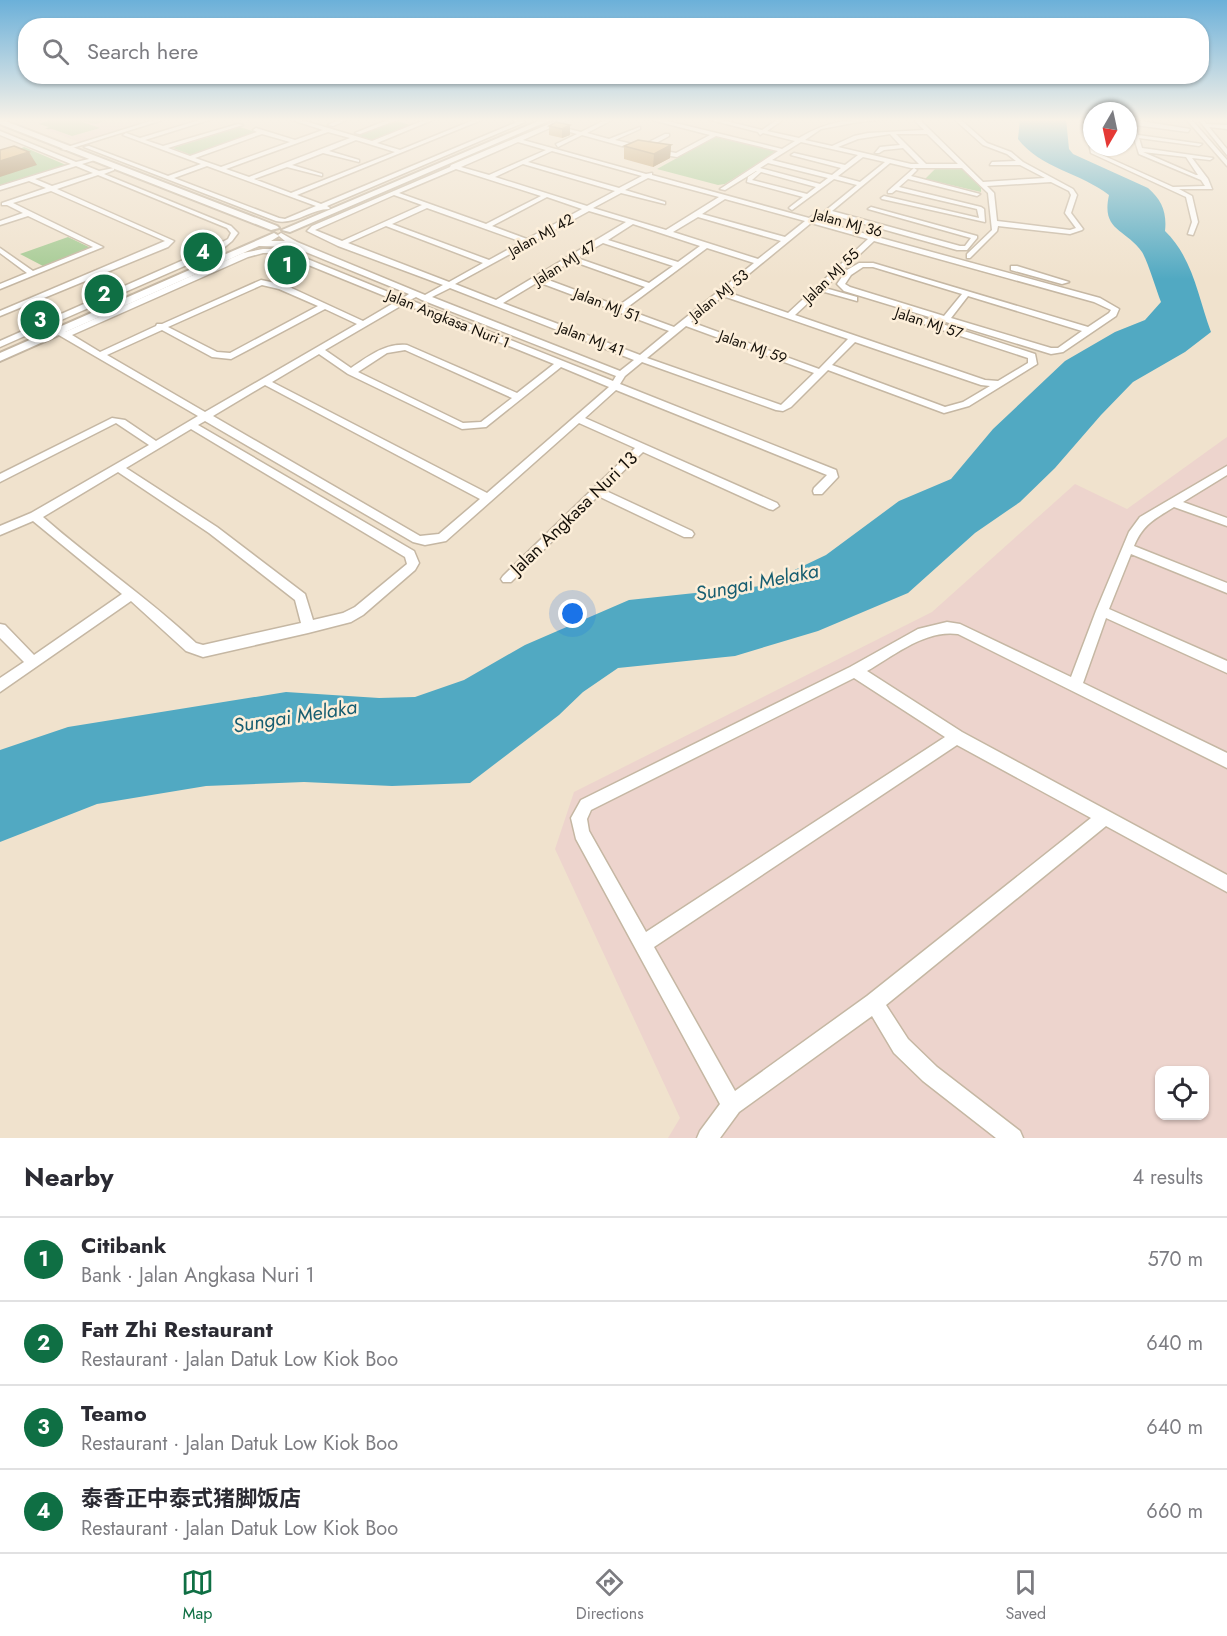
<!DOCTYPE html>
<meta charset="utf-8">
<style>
:root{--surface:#fff;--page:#f2f2f3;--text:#2b2b33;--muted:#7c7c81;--line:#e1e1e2;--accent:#0f6f44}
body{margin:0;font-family:Jost,"Noto Sans SC",sans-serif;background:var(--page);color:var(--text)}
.controls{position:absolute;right:18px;bottom:18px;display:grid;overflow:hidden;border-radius:12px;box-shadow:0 2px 4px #0004}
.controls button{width:54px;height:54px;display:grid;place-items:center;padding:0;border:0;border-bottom:2px solid var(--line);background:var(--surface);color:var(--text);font:30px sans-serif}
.compass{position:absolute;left:1083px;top:102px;width:54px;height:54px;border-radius:50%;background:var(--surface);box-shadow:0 2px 4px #0004;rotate:189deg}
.you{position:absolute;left:573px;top:614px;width:21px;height:21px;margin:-15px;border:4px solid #fff;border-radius:50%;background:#1a73e8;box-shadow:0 0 0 9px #1a73e833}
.badge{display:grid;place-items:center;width:39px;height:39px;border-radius:50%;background:var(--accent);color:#fff;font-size:20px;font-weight:700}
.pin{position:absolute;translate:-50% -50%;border:3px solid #fff;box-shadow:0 2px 6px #0006}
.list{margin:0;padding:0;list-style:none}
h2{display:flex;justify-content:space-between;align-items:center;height:78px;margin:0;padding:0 24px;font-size:26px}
h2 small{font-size:20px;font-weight:400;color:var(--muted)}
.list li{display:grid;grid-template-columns:39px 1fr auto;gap:18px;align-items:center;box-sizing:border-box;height:84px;padding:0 24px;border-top:2px solid var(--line)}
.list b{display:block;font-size:22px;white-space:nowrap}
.list p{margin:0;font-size:20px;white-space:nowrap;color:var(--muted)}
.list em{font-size:20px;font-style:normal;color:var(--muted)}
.icon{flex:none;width:33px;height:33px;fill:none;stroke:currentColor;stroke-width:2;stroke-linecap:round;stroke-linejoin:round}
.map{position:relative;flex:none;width:1227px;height:1138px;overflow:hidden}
.search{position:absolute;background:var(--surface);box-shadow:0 2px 4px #0004;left:18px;right:18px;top:18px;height:66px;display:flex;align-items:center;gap:15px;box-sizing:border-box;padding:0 21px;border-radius:24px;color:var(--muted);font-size:22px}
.sheet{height:414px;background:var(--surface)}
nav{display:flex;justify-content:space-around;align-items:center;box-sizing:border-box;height:84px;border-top:2px solid var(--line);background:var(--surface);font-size:16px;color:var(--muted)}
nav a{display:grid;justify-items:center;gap:3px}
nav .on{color:var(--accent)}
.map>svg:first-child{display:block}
.industrial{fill:#edd4cd;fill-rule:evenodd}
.green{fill:#a4ca92}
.water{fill:#51a9c2}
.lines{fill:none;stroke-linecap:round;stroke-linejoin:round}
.minor-casing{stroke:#c5b7a3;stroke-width:3}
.major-casing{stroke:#c5b7a3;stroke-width:4}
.minor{fill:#fff;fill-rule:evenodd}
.major{fill:#fff;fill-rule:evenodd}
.wall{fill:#be9b66}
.shaded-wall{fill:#9b7e53}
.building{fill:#ddb477;stroke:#9b7e53;stroke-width:1.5}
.labels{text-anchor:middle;stroke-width:5;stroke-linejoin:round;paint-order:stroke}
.far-street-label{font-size:15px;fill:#151009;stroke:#fdefda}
.street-label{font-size:18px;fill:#151009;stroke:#fdefda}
.water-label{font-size:20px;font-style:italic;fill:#165d70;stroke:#fdefda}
</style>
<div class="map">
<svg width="1227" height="1138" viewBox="0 0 1227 1138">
<rect width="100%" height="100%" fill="#f0e2cd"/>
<path class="industrial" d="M53 119H154L79 142 45 129 49 127 39 124Z
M1227 437V1138H668L680 1118 555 849 574 792 932 612 1075 484 1127 509ZM1160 1070H1204V1116H1160Z"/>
<path class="green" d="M53 119H111L96 124 80 121 100 128 72 136 52 129H45L49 127 39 124Z
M397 121 413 126 371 141 354 136Z
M240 127 258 133 191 155 173 148Z
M717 136 777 151 725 184 718 185 657 169Z
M24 147 66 165 0 185V158Z
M936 168H963L981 188V192L925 179Z
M68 237 91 248 43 266 20 254Z"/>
<path class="water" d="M1020 119H1066L1069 149 1073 154 1148 188C1162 200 1167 213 1165 231 1193 258 1198 297 1211 332L1185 352 1133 382 1101 415 1055 468 1020 502 975 533 908 593 818 631 735 656 618 668 583 692 559 715 470 783 392 786 304 782 206 786 97 804 0 842V750L68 727 286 692 379 698 415 697 464 680 525 645 629 600 761 586 826 555 899 501 951 479 993 429 1065 361 1115 332 1145 320 1161 302C1156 289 1148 262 1142 252 1125 228 1101 231 1109 195 1081 173 1040 168 1018 139Z"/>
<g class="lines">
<defs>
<path id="minor" d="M157 119H166L66 150 61 149Z
M203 119H212L145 140 163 146 238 124 243 125 168 148 190 156 257 132 253 130 256 128 295 140 323 130 289 119H298L372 141 427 119H435L377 143 400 150 476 119H484L297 195 321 204 517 122 511 119H520L525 122 327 206 330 208 329 209C311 209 295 225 276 221L84 147 89 146 168 176 201 164 123 135 126 133 140 138ZM328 132 350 138 249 177 226 169ZM262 134 290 142 221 167 195 158ZM356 140 395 152 291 193 254 179 287 167 322 176V174L292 165 323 153 359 162V160L329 151ZM207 166 316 206 285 219 279 218 174 178Z
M341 119H349L333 126 328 125Z
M390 119 397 120 360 134 355 133Z
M561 119H569L556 126 581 132 607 119H614L587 133 609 139 640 127V129L615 140 641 146 665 134H669V136L647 148 676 153 710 135 648 119H659L782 149 795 141 763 133 760 135 758 132 707 119H718L762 130 778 119H784L767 131 799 138C830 119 854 119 889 119L858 122 821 129 805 140 832 146 854 136 868 133 924 130 913 119H919L983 182 1045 178 1020 165H990L992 162 1016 161 1007 154 983 145 954 119H960L987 143 1011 152 1023 162 1073 189 1077 195 1071 213 1083 229 1082 230 1070 234 998 226 997 231 970 258H967V254L992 230 988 193 962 168H911L890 163 832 211 960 246H965L971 238 868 209 871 207 977 236V238L967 250H957L825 213V211L857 185 834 179 792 210 789 208 790 207 803 197 747 182 748 177 757 171H756L725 190 720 189 778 151 716 136 677 157 640 151 582 135 558 147 556 144 577 134 552 127 523 140 646 174 652 173V175L809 218 815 214H819L820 215 815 220 1100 298 1119 309 1116 316 1063 352 1051 354 844 291 837 284 844 274 840 273 825 288 857 297V301L821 291 795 315 985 380 998 381 1028 363V358L899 316V312H905L1035 354 1037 364 969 406 944 413 828 370 791 407 783 411 776 410 642 362 625 376 620 384 836 470 838 477 822 494H814L813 491 814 488 827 475 616 390 585 418 777 503 779 506 773 510 769 509 643 452 604 490 692 531 694 534 692 537H684L598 496 511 582H503L501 579 503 576 635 448 579 423 446 541 425 545 413 542 205 421 198 425 414 551 419 563 415 570 363 615 351 622 308 633 203 657 186 651 131 601 0 692V678L24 662 0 638V624L5 625 34 655 122 594 33 521 0 535V526L31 513 149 445 116 423 0 482V474L112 418 125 420 156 441 198 416 45 327 0 347V341L215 246 228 239 231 233 227 228 98 175 57 189 174 241 168 247 0 316V311L165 241 51 191 13 203 103 247 0 289V284L27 273 0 253V248L33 271 93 247 28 216 0 225V221L23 213 7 205H2V203L46 188 29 181 0 190V186L71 164 0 135V131L76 162 98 157V159L82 164 99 171 114 168V170L104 174 231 226 238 233 232 241 221 250 52 324 65 332 243 253 263 249H283L403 298 409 294 291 246 279 236 278 235 281 233 297 242 425 295 443 285 338 246 307 231 312 226 450 167 451 165ZM890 134 900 145 880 147 875 153H879L884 150 903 148 919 164H911L838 147 858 139ZM896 134H927L958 164H926ZM518 142 546 150 489 175 461 167ZM801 142 858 155 845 165 794 153 791 155 841 168 832 175 772 160ZM552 151 642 176 619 188 528 162ZM863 157 885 162 860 182 838 176ZM768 163 828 178 820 184 760 168ZM523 164 615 191 587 206 495 177ZM76 166 93 173 52 186 35 179ZM456 169 541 196 486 224 399 193ZM761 172 816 187 807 194 752 180ZM648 178 719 197 666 230 593 208 621 193 665 204V202L625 190ZM1051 182 1069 191 1071 195 1065 213 1076 228 1070 230 997 221 994 193 987 186ZM394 195 422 205 342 241 315 230ZM547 197 582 209 527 239 492 226ZM725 199 805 221 785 237 702 214ZM427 208 522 242 489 260 392 224ZM589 211 626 222 496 300 455 284ZM698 217 781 241 758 259 673 232ZM811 223 868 239 788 313 727 292ZM633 224 700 246 678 262 608 240ZM386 226 483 263 449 282 348 243ZM874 241 1094 302 1111 310 1109 313 1088 327 873 263H859L847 270 844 269ZM603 243 673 266 649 283 577 258ZM707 248 754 263 674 327 625 309ZM263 253H279L397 301 363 321 285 285 261 280 162 324H157L156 326 100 352 72 335 248 257ZM572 261 645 287 618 306 543 278ZM863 267H873L962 294 944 316 850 287 845 284 851 275ZM538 282 669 331 640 355 503 303ZM262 285 279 289 318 306 230 353 217 352 168 327ZM450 288 634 360 620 371 432 297ZM723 296 848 339 819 369 691 322ZM968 296 1082 331 1058 348H1051L951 318ZM416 297 422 300 616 376 613 381 410 300ZM404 304 554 364 517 393 407 345C385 343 369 356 351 368L325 350ZM325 309 357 324 205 412 107 355 162 330 212 357 231 359ZM686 326 814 373 781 405 647 358ZM855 342 981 385 990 386 963 402 945 407 832 365ZM405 350 512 398 481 422 463 423 358 372 387 353ZM319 354 348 374 462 429 486 427 561 367 609 387 487 493 272 382ZM265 385 480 499 439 534 420 536 213 416ZM191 429 405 557 407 564 355 607 343 613 313 620 305 594 217 527 126 468ZM118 472 209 533 295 600 301 623 203 645 196 643C147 597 93 561 43 517Z
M1084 119H1090L1092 147H1095L1096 151 1100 154 1173 187 1205 186 1201 180 1139 154 1128 119 1190 129 1188 132 1135 125 1138 135 1202 144 1199 146 1139 138 1142 148 1213 158 1210 160 1192 158 1208 179 1212 189H1179L1192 196 1198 222 1193 235 1188 234 1192 222 1186 197 1091 153ZM1143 152 1186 157 1198 175H1196Z
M1186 119H1191L1227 160V166Z
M1198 119H1203L1206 124 1227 125V129L1209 127 1227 149V155Z
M914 168 917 170 911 176 980 194 977 196 908 179 899 187 981 207 984 209 985 222 882 199 881 198 884 196 979 218 977 209 896 190 892 193H888V191Z
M1011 266H1017L1069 282 1062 284 1011 270Z
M1227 466V475L1183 502 1227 518V526L1174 507C1155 519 1143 524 1134 546L1227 583V593L1131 554 1109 609 1227 661V673L1106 618 1083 683 1227 753V768L958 634C926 629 893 656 867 671L962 732 1227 875V892L1106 826 886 1005 908 1039 937 1067 1020 1131 1023 1138H996L923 1081 894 1053 872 1016 739 1112 720 1138H697L700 1131 720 1104 576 839 571 818 581 800 850 667 918 629 947 622 960 624 1071 677 1096 611 1129 532 1140 517ZM854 678 945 737 646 932 589 831 587 819 591 810ZM957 745 1091 818 867 996 735 1091 654 947Z"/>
<path id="major" d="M0 119 277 226 279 228 271 230 0 124Z
M543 119H553L290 232 282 230Z
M274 233 279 236 271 241H294L299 244 294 247 259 246 0 361V353Z"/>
</defs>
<use href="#minor" class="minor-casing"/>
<use href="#major" class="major-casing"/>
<use href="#minor" class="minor"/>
<use href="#major" class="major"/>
</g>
<path class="wall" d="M570 125V135L562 138 549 135V126Z
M671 145 670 158 653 167 624 159V146Z"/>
<path class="shaded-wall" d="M570 125V135L562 138V129Z
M671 145 670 158 653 167 654 154Z
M29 152 37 165 0 177V161Z"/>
<path class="building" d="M556 122 570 125 562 129 549 126Z
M638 140 671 145 654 154 624 146Z
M14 146 29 152 0 161V150Z"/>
<linearGradient id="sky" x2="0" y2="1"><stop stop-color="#6bb0d9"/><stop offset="0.43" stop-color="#f8f2e8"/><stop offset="1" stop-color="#f8f2e8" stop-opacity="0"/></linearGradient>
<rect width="1227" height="279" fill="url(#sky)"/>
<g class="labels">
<g class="far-street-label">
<text transform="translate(848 223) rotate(15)" y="5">Jalan MJ 36</text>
<text transform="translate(541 235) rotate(-29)" y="5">Jalan MJ 42</text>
<text transform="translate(565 263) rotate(-32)" y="5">Jalan MJ 47</text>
<text transform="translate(831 276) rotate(-44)" y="5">Jalan MJ 55</text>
<text transform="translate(719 295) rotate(-39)" y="5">Jalan MJ 53</text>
<text transform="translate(607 305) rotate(21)" y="5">Jalan MJ 51</text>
<text transform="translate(448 319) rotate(22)" y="5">Jalan Angkasa Nuri 1</text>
<text transform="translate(929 323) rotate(18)" y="5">Jalan MJ 57</text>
<text transform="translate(591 339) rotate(21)" y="5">Jalan MJ 41</text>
<text transform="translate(753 347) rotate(20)" y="5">Jalan MJ 59</text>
</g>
<g class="street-label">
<text transform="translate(574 513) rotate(-44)" y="6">Jalan Angkasa Nuri 13</text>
</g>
<g class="water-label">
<text transform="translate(757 582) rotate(-11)" y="7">Sungai Melaka</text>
<text transform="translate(295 716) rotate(-9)" y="7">Sungai Melaka</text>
</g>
</g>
</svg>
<div class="controls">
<button><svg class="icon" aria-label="locate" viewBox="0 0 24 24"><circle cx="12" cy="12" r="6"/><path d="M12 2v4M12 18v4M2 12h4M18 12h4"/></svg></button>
</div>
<svg class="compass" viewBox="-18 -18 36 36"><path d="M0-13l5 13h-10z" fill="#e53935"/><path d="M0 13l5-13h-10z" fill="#7c7c81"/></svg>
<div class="you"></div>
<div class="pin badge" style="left:287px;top:265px">1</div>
<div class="pin badge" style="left:104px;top:294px">2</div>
<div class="pin badge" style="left:40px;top:320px">3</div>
<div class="pin badge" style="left:203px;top:252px">4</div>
<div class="search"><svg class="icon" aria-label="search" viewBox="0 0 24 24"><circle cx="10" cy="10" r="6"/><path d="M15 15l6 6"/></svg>Search here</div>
</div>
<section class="sheet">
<h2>Nearby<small>4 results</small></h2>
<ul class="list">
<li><span class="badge">1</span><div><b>Citibank</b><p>Bank · Jalan Angkasa Nuri 1</p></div><em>570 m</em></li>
<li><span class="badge">2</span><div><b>Fatt Zhi Restaurant</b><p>Restaurant · Jalan Datuk Low Kiok Boo</p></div><em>640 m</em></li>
<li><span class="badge">3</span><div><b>Teamo</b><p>Restaurant · Jalan Datuk Low Kiok Boo</p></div><em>640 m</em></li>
<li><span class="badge">4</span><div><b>泰香正中泰式猪脚饭店</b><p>Restaurant · Jalan Datuk Low Kiok Boo</p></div><em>660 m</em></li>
</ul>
</section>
<nav>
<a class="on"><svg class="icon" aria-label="map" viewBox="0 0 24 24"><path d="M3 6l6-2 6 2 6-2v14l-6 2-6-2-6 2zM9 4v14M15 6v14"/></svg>Map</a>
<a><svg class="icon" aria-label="directions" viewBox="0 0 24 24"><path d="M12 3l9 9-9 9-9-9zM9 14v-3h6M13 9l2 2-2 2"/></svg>Directions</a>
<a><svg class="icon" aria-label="saved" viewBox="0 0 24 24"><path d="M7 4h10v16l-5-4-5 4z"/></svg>Saved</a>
</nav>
